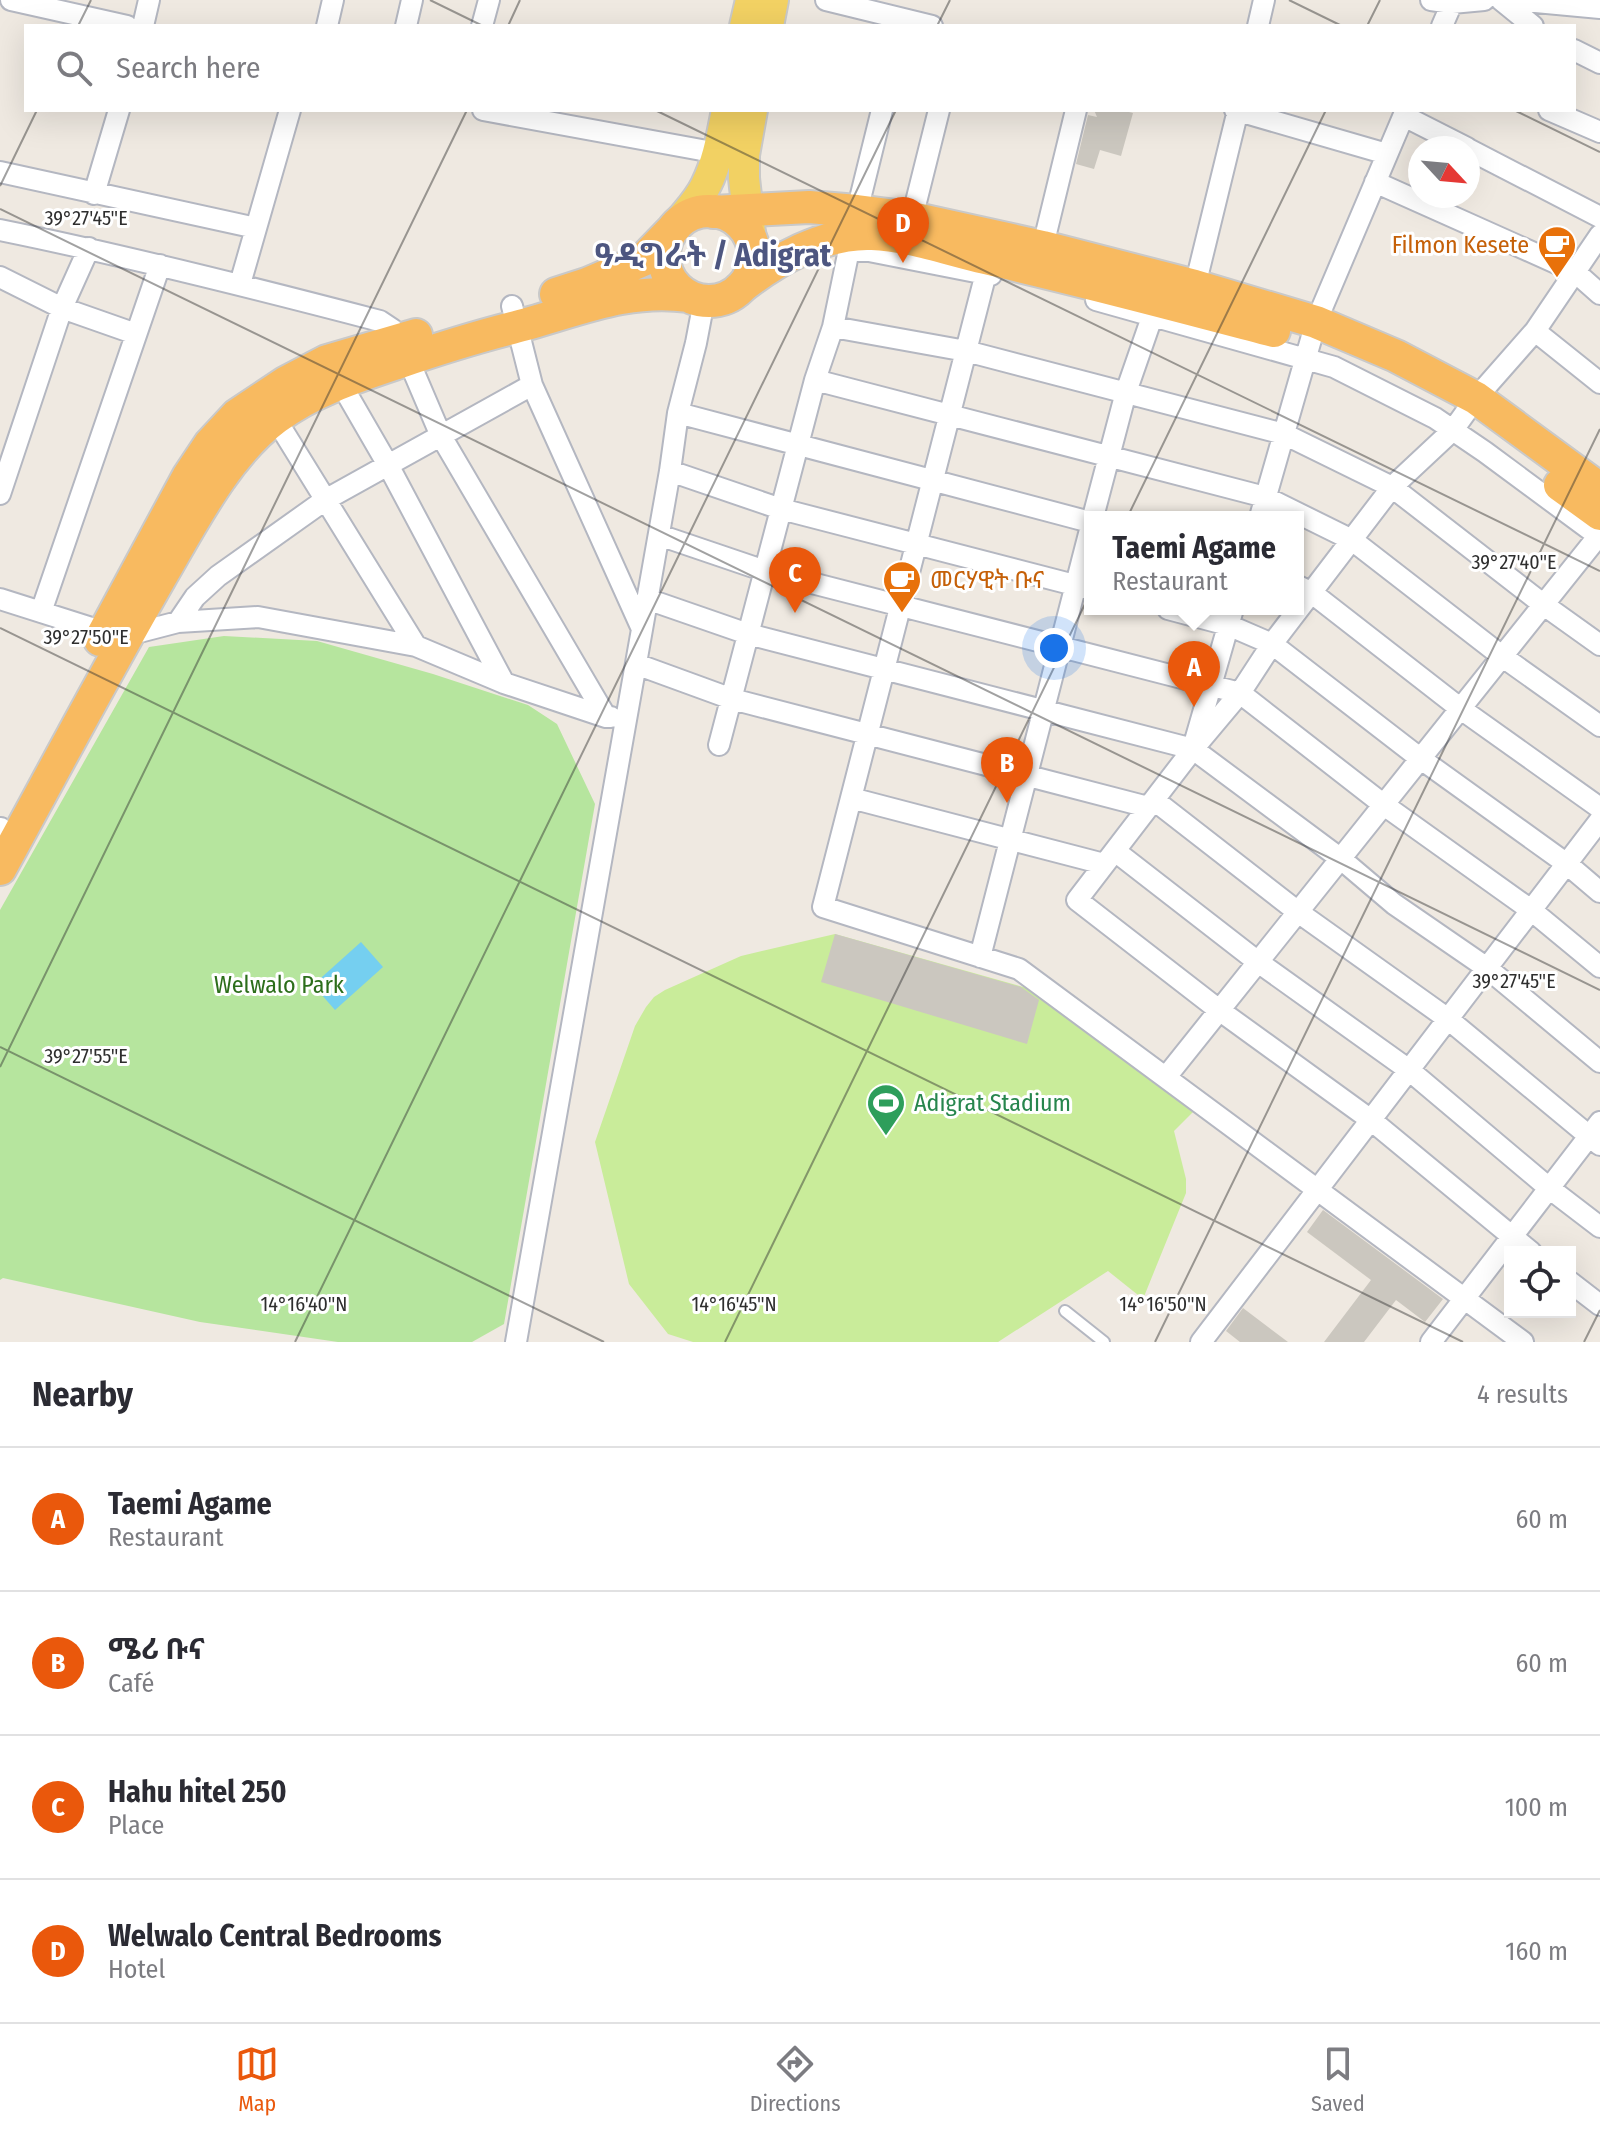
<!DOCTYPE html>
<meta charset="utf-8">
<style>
:root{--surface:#fff;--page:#f2f2f3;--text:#2b2b33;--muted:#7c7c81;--line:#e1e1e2;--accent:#ea580c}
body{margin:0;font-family:"Fira Sans Condensed","Noto Sans Ethiopic",sans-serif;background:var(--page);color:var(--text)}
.controls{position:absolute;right:24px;bottom:24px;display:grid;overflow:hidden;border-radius:0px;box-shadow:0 8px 32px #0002}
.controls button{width:72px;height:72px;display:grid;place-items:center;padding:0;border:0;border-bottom:2px solid var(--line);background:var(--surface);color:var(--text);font:40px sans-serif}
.compass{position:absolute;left:1408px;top:136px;width:72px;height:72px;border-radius:50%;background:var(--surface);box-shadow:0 8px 32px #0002;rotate:116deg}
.you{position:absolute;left:1054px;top:648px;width:28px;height:28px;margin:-20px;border:6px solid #fff;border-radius:50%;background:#1a73e8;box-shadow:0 0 0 12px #1a73e833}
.badge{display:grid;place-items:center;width:52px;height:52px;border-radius:50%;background:var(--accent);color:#fff;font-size:26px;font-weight:700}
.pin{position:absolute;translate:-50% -66px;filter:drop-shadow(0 2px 4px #0008)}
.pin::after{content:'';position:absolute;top:42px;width:28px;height:24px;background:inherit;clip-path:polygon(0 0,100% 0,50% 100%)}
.popup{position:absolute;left:1084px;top:511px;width:220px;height:104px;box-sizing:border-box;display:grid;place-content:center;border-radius:0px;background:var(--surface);filter:drop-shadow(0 2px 6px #0005);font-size:26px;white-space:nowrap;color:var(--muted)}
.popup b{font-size:30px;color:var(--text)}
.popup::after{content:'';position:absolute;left:50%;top:100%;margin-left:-16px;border:16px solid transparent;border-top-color:var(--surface)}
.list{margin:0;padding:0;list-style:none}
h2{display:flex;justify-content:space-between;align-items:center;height:104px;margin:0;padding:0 32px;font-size:34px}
h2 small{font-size:26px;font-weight:400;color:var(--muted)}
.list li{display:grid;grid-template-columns:52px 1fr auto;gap:24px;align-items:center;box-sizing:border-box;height:144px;padding:0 32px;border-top:2px solid var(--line)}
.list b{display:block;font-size:30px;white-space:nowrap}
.list p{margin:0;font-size:26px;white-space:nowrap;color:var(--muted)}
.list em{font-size:26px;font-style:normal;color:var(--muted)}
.icon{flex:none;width:44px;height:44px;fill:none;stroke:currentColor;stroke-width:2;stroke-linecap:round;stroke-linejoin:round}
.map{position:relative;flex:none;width:1600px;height:1342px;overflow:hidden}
.search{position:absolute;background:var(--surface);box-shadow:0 8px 32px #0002;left:24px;right:24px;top:24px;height:88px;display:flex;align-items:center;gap:20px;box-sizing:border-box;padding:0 28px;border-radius:0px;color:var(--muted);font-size:30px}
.sheet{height:680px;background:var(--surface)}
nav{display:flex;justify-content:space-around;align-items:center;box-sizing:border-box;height:112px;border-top:2px solid var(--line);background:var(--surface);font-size:22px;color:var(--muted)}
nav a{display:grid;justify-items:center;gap:4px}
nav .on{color:var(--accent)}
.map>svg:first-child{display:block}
.green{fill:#b6e59e}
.pitch{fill:#c9ec9a}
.water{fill:#75cff0}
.building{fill:#cbc7bf}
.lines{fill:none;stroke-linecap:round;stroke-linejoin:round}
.service-casing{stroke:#b4b7c1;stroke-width:14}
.minor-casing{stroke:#b4b7c1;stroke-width:24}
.primary-casing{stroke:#c9c9c9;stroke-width:34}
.trunk-casing{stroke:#c9c9c9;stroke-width:36}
.service{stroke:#fff;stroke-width:10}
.minor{stroke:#fff;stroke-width:20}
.primary{stroke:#f2d163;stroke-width:30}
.trunk{stroke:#f8ba60;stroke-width:32}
.ticks{fill:none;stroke:#2e2e2e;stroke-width:2;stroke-opacity:0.45}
.labels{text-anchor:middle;stroke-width:6;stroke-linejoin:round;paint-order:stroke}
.food-label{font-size:24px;fill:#c56008;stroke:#fff;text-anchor:end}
.park-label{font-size:24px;fill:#2c6e1b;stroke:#fff}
.leisure-label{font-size:24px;fill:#27864d;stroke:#fff;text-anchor:start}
.district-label{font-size:32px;font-weight:bold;fill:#4d5680;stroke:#fff}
.ticks-label{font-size:20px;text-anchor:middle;fill:#2e2e2e;stroke:#fff;stroke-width:6;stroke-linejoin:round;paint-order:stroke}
</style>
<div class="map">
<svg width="1600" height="1342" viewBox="0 0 1600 1342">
<rect width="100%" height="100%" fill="#efe9e1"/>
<path class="green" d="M224 636 317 641 433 674 528 705 557 724 595 804 504 1324 472 1342H338L200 1322 3 1278 0 1280V910L149 647Z"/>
<path class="pitch" d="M835 934 1041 992 1198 1107 1174 1131 1186 1179V1193L1143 1299 1108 1271 998 1342H693L668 1334 629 1284 595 1142 635 1026 646 1007 654 997 665 990 741 956Z"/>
<path class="water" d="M361 942 383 967 335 1010 313 985Z"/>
<path class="building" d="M1094 110H1121L1133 113 1121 156 1100 150 1094 169 1076 164 1088 115 1097 117Z
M835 934 1021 987 1039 1000 1027 1044 821 982Z
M1323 1210 1443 1299 1425 1322 1396 1300 1364 1342H1324L1371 1280 1307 1232Z
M1243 1308 1288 1342H1240L1226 1331Z"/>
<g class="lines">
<defs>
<path id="service" d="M1065 1311 1104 1342"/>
<path id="minor" d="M11 0 127 26
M826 0 932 26
M1431 0 1452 3 1484 0
M1501 0 1533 26
M1515 0 1600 8
M143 26 149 0
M327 26 333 0
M406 26 412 0
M482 26 489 0
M1258 26 1264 0
M1442 26 1452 3
M1574 50 1600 63
M483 110 718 153
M1235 110 1387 154
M1549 110 1600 132
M1404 116 1467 148
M1468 149 1600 217
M0 172 256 228
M1375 182 1574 271 1600 294
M94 194 119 110
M912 218 939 110
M0 230C128 256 254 288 380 321L392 329 400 340 441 436 606 717
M849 251H869L991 275
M1040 258 1076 110
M986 273 823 907 1019 969 1523 1342
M0 277 62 308 136 334
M240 284 290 110
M1195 286 1238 110
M1096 300 1334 367 1435 418 1485 452 1600 537
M512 306 532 385 642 629
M833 327 966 351 1284 434 1392 487 1544 605 1600 645
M1535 331 1600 383
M815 380 1265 497 1352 540 1503 657 1600 726
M340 382 388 465 504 683
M678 413 1090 522
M275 418 416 646
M670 471 781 509 1090 589
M0 494 62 308 89 248
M1093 517 1126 392 1152 317
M1260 517 1316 322 1406 110
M659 535 765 571 1240 693 1384 805 1531 910 1600 967
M1298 586 1312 593 1461 709 1600 808
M0 599 104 632 128 635 178 622 258 617 416 646 504 683 606 717H611
M647 599 748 634 1193 749 1341 859 1394 904 1487 968 1600 1062
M1168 609 1228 625 1272 644 1421 759 1567 864 1600 892
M41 612 160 265
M178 622 195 597 218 576 325 500 532 385
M636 664 732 699 1148 807
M1195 741 1233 609
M719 745 815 380 833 327 857 211 882 110
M851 798 1104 864
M1154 800 1298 912 1448 1019 1600 1145
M0 828H1
M1115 851 1258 962 1409 1070 1549 1188 1600 1227
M980 957 1090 530
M1166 1077 1600 534
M1531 1252 1371 1120 1219 1010 1077 900 1193 749 1240 693 1272 644 1392 487 1453 430 1476 398 1535 331 1600 235
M1570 1282 1600 1305
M516 1342 670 471 678 413 696 343 704 301
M1201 1342 1600 820
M1431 1342 1600 1122"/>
<path id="primary" d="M745 26 751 0
M768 26 773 0
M680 221C689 210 700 198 706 185 718 161 722 135 727 110
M751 242 744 178V155L752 110"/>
<path id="trunk" d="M664 256a45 45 0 1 1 90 0a45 45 0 1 1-90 0Z
M713 212 809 207 857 211 912 218 1043 247 1195 286 1316 322 1396 356 1476 398 1600 489
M739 289C775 260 824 232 872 234 907 235 950 250 985 258 1082 280 1178 306 1274 331
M556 294 587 284 643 260 676 226
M1560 485 1600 514
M100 640 188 477 210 444 237 415 285 383 327 361 416 335
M0 869C53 772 105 674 160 578 191 525 226 455 276 418 312 391 355 377 397 363 435 350 473 338 512 328 572 313 625 287 688 296"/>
</defs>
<use href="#service" class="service-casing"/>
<use href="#minor" class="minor-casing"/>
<use href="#primary" class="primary-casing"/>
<use href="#trunk" class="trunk-casing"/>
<use href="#service" class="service"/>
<use href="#minor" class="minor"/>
<use href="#primary" class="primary"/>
<use href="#trunk" class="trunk"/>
</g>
<path class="ticks" d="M430 0 483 26M1289 0 1342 26M78 26 91 0M508 26 520 0M937 26 950 0M1367 26 1380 0M655 110 1600 571M1514 110 1600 152M0 186 37 110M0 209 1600 990M0 628 1463 1342M0 1047 604 1342M0 1067 467 110M295 1342 896 110M725 1342 1326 110M1155 1342 1600 429M1584 1342 1600 1310"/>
<defs>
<symbol id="cafe-pin" viewBox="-11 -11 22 30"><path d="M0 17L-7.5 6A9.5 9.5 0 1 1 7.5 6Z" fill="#e8710a" stroke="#fff"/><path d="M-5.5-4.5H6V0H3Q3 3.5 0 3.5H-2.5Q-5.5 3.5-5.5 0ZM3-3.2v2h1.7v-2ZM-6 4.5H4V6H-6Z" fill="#fff"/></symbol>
<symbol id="stadium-pin" viewBox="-11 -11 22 30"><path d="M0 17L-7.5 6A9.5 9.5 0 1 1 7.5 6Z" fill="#2e9e5b" stroke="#fff"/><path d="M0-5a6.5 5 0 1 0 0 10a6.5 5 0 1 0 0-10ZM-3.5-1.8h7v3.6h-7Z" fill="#fff"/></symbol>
</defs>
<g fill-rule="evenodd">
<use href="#cafe-pin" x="1535" y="223" width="44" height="60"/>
<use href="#cafe-pin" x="880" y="558" width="44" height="60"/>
<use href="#stadium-pin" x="864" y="1081" width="44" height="60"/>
</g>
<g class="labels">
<g class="food-label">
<text x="1529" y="253">Filmon Kesete</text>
<text x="930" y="588" text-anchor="start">መርሃዊት ቡና</text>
</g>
<g class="park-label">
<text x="279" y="993">Welwalo Park</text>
</g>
<g class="leisure-label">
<text x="914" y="1111">Adigrat Stadium</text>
</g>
<g class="district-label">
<text x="713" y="266">ዓዲግራት / Adigrat</text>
</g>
</g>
<g class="ticks-label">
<text x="86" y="225">39°27'45"E</text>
<text x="1514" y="569">39°27'40"E</text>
<text x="86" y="644">39°27'50"E</text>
<text x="1514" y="988">39°27'45"E</text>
<text x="86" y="1063">39°27'55"E</text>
<text x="304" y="1311">14°16'40"N</text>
<text x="734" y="1311">14°16'45"N</text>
<text x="1163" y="1311">14°16'50"N</text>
</g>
</svg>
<div class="controls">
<button><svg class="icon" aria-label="locate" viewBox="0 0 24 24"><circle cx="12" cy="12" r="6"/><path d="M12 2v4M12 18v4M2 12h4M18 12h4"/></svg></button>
</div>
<svg class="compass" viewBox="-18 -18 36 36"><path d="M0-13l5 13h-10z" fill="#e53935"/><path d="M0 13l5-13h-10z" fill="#7c7c81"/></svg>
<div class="you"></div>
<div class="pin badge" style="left:1194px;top:707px">A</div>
<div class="popup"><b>Taemi Agame</b>Restaurant</div>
<div class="pin badge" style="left:1007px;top:803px">B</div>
<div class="pin badge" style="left:795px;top:613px">C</div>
<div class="pin badge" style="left:903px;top:263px">D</div>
<div class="search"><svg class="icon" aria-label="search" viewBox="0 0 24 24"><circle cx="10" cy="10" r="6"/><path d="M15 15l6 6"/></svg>Search here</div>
</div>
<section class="sheet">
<h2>Nearby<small>4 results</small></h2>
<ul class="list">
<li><span class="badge">A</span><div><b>Taemi Agame</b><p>Restaurant</p></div><em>60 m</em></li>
<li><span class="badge">B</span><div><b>ሜሪ ቡና</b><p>Café</p></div><em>60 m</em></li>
<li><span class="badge">C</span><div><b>Hahu hitel 250</b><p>Place</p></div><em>100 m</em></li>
<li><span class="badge">D</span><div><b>Welwalo Central Bedrooms</b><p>Hotel</p></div><em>160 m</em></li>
</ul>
</section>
<nav>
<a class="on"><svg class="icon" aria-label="map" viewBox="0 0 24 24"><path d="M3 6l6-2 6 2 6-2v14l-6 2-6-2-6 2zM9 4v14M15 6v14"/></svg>Map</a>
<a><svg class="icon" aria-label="directions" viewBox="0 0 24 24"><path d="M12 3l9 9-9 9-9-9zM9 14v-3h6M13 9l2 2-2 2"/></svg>Directions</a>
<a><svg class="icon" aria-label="saved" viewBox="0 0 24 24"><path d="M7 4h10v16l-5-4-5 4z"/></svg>Saved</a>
</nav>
